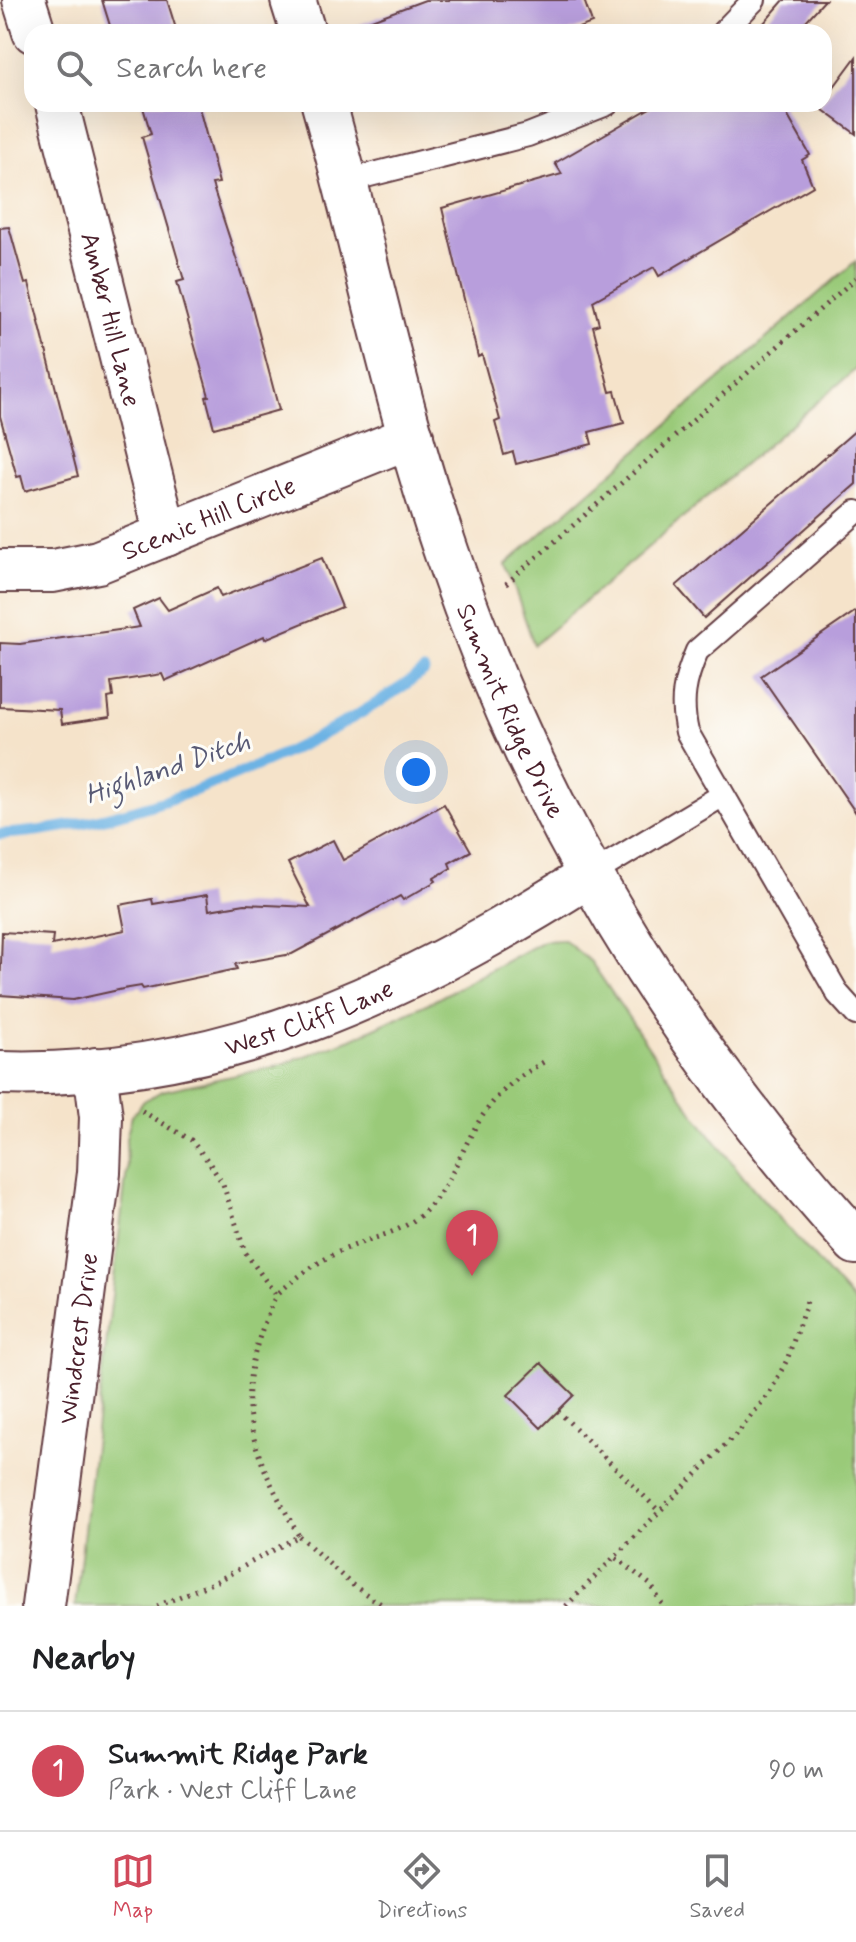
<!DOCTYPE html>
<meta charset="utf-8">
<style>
:root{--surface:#fff;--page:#f2f2f2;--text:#202124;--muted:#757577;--line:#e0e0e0;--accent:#d1495b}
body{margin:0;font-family:Mynerve,sans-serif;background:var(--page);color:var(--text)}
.you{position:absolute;left:416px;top:772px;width:28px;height:28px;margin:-20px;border:6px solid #fff;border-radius:50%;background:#1a73e8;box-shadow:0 0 0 12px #1a73e833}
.badge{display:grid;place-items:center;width:52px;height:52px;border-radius:50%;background:var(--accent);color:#fff;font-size:26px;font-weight:700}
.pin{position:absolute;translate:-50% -66px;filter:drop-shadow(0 2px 4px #0008)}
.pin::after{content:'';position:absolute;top:42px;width:28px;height:24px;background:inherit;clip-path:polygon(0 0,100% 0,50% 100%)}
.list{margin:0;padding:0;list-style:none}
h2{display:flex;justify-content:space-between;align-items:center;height:104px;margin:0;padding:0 32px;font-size:34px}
h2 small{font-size:26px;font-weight:400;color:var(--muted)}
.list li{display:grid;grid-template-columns:52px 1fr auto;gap:24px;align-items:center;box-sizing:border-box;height:120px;padding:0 32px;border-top:2px solid var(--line)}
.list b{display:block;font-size:30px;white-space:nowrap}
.list p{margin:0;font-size:26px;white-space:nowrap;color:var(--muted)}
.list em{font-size:26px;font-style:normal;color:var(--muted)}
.icon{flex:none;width:44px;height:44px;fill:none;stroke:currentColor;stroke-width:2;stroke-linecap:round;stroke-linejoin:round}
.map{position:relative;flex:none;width:856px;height:1606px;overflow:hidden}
.search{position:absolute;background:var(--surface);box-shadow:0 8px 32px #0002;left:24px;right:24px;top:24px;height:88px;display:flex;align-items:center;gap:20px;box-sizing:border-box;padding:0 28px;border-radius:24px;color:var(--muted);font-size:30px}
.sheet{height:224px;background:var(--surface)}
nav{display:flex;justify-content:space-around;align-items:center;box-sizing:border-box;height:112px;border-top:2px solid var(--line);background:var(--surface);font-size:22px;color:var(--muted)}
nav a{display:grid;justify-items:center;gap:4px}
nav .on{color:var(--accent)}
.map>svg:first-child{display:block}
.green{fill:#9aca79;stroke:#727452;stroke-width:2}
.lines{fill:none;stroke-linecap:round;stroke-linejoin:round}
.stream{stroke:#6db3e4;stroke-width:11}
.building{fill:#b89edc}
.service-casing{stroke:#643c43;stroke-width:26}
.minor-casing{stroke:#643c43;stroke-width:46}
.tertiary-casing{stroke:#643c43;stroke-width:48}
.path{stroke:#643c43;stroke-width:5;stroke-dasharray:2 6;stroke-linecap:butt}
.service{stroke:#fff;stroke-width:22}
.minor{stroke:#fff;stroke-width:42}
.tertiary{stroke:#fff;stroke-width:44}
.labels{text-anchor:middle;stroke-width:6;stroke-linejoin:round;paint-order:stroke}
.street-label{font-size:26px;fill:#4a1f2b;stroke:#fdfcf7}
.water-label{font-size:28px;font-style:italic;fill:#585a75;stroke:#fdfcf7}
</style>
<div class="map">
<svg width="856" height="1606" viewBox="0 0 856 1606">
<rect width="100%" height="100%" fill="#fdfcf7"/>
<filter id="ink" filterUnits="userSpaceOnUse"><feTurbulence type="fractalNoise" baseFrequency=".0125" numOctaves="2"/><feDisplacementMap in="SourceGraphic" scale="16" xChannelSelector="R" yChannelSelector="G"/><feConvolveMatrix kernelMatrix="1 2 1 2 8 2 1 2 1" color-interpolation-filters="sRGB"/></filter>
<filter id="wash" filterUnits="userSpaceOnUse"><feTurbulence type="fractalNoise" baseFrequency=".006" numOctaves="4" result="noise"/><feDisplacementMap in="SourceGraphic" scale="32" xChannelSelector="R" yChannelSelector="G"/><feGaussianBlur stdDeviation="1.8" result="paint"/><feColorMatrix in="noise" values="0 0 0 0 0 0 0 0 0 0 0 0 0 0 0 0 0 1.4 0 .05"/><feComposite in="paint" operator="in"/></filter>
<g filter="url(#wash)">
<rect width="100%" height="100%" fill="#f5e3ca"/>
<path class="green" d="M856 261V369L534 645 506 564Z
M564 940 591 962 692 1111 745 1179 856 1305V1606H75L127 1169 126 1138 132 1116 144 1101 162 1091 278 1066 351 1039 437 999 543 941Z"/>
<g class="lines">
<path class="stream" d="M0 834C131 829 320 750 424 671"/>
</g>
<g id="blocks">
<path class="building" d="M102 0H167L177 32H112Z
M425 0H584L592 23 568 32H348L347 29Z
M784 0H825L796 32H756Z
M856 57V134L819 107Z
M142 104H198L219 183 212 184 252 307 279 410 214 428 206 397 209 396 177 282 184 280 142 137 151 134Z
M657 104H781L810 155 802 160 813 186 659 276 654 267 593 301 599 324 593 326 610 392 615 391 624 423 589 432 592 444 516 464 513 452 504 455 495 422 500 420 482 355 478 357 442 208 562 174 555 163Z
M9 227 25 284 29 283 78 476 25 491 21 476 17 477 0 416V228Z
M856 430V484L704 618 676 586Z
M322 558 342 607 265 639 264 636 165 681 162 674 111 682 113 697 108 698 110 717 62 724 60 710 0 707V643L20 644 140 627 133 610 159 598 168 610 217 588 221 597Z
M856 611V813L761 676Z
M444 804 471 851 449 863 451 868 434 878 436 881 403 900 400 896 292 954 235 964 237 969 143 989 141 986 123 989 73 1000 0 995 2 932 53 935 52 945 125 930 120 905 152 899 153 904 207 895 209 910 245 904 310 907 288 863 333 840 343 860Z
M541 1363 574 1395 541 1428 508 1395Z"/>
</g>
</g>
<g filter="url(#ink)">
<use href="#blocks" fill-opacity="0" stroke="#643c43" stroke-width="2"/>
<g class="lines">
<defs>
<path id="service" d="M723 32 754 0
M346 181 528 135 607 104
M856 512 697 651C684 681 680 701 687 732L838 994 856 1014
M590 875 723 795"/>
<g id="minor">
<path d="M24 0 34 32"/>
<path id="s1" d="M57 104 166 535"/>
<path id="s2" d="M0 571H53L98 562 412 436"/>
<path id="s3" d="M0 1073C221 1080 408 991 590 875"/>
<path id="s4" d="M43 1606 99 1173 101 1117 95 1069"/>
</g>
<g id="tertiary">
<path d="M293 0 303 32"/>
<path id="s5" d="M324 104C366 253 396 407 447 554 534 810 675 1043 856 1242"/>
</g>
</defs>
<use href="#service" class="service-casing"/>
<use href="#minor" class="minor-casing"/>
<use href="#tertiary" class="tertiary-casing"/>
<path class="path" d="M506 584 856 278
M142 1111 191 1140 208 1161 223 1184 245 1252 276 1295C298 1276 320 1259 348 1248 371 1238 395 1234 416 1219 451 1193 461 1144 486 1111 503 1087 523 1074 547 1060
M558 1411 660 1512
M299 1536 351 1584 384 1606
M616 1558 651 1585 663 1606
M157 1606 217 1581 299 1536C245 1441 230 1398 276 1295
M566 1606 740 1430 770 1392 787 1360 807 1301"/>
<use href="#service" class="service"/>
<use href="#minor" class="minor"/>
<use href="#tertiary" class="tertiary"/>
</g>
</g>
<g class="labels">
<g class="street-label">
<text dy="9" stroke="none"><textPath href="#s1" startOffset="222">Amber Hill Lane</textPath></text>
<text dy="9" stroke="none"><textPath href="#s2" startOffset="218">Scenic Hill Circle</textPath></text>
<text dy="9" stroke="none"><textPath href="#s5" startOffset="636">Summit Ridge Drive</textPath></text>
<text dy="9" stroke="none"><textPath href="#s3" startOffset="316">West Cliff Lane</textPath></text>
<text dy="9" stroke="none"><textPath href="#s4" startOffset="270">Windcrest Drive</textPath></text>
</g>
<g class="water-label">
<text transform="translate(167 767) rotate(-19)" y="10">Highland Ditch</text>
</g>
</g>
</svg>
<div class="you"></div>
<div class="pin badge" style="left:472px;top:1276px">1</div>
<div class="search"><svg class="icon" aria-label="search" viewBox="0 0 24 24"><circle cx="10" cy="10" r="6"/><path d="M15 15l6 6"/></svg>Search here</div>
</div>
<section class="sheet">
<h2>Nearby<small></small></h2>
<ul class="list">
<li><span class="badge">1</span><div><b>Summit Ridge Park</b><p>Park · West Cliff Lane</p></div><em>90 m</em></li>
</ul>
</section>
<nav>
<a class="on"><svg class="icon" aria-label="map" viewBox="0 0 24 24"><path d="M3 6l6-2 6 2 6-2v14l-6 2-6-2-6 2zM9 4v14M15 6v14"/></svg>Map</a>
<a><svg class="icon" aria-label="directions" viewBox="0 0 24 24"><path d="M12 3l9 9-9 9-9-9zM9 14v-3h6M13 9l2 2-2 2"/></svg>Directions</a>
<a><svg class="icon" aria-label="saved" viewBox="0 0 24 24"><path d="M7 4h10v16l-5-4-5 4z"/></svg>Saved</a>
</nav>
